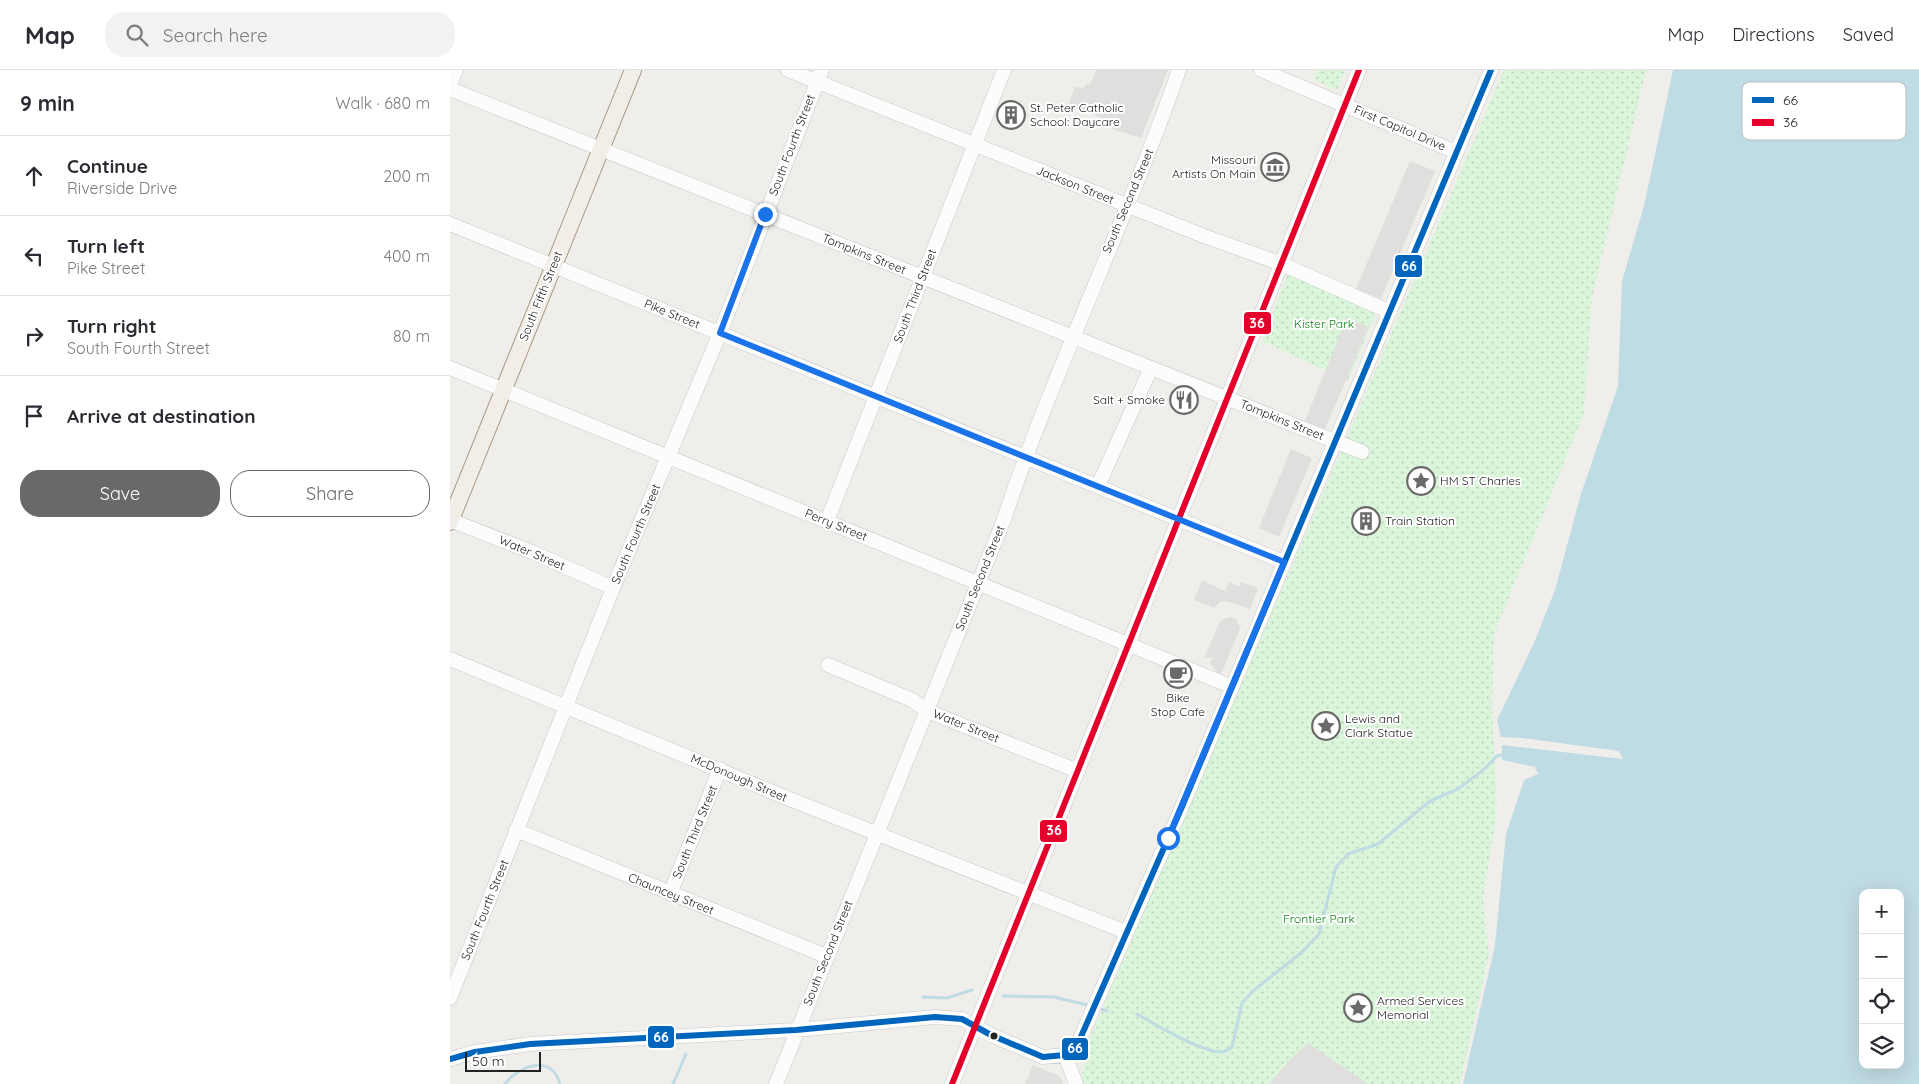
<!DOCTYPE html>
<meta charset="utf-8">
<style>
:root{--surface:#fff;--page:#f2f2f3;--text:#2b2b33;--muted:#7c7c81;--line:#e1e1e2;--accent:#6a6968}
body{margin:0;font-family:Quicksand,sans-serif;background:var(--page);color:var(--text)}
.controls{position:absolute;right:15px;bottom:15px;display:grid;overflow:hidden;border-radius:10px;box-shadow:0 5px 20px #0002}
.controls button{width:45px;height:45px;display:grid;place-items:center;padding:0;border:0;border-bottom:1px solid var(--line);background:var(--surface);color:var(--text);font:25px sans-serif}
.scale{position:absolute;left:15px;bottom:12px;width:76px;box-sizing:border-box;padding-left:5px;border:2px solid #222;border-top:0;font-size:14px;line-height:18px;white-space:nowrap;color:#222;-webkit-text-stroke:4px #fff;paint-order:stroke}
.stop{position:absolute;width:15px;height:15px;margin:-11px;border:4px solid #1a73e8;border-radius:50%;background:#fff}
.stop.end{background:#1a73e8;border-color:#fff;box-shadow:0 1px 5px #0008}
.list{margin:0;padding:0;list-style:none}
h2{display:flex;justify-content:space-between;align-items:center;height:65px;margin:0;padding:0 20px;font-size:21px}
h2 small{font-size:16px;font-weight:400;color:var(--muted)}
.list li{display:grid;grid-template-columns:32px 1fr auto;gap:15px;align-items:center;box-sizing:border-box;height:80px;padding:0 20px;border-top:1px solid var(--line)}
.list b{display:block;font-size:19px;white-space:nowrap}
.list p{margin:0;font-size:16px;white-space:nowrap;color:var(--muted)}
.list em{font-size:16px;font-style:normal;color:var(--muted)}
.actions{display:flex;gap:10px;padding:15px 20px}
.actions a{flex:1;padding:11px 0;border:1px solid var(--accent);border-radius:20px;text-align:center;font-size:18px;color:var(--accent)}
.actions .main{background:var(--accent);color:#fff}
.icon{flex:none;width:28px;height:28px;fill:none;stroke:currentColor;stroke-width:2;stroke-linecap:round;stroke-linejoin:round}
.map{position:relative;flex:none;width:1469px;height:1014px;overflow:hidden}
header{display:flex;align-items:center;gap:30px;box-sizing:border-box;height:70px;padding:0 25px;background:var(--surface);border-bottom:1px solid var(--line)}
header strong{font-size:24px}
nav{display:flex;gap:28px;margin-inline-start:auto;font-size:18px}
.search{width:350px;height:45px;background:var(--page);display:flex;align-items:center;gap:12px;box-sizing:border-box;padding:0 18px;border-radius:20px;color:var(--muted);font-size:19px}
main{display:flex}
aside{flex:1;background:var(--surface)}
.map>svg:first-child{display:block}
.park{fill:url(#park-dots)}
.parking{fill:#e0dfde}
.water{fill:#bfdbe3;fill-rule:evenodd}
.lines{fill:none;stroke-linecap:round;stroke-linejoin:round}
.stream{stroke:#bfdbe3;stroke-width:3}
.minor-casing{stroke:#c9c8c7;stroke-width:15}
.major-casing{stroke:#a79c86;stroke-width:18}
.minor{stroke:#fdfcfc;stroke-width:14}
.major{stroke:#f3ede7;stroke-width:16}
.bus-1-casing{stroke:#fff;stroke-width:10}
.bus-2-casing{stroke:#fff;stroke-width:10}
.bus-1{stroke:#0065bd;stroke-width:6}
.bus-2{stroke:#e4002b;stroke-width:6}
.route{stroke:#1a73e8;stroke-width:6}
.bus-dot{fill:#222;stroke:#fff;stroke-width:2}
.labels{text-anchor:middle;stroke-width:4;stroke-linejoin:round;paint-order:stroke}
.poi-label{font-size:12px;fill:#222;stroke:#fff;text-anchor:start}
.street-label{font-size:12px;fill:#222;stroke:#fff}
.park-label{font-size:12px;fill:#0c8416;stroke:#fff}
.key{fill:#fff;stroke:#bdbdbd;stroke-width:1}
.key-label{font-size:14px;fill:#222}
.line-badge{stroke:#fff;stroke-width:2}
.badge-label{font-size:14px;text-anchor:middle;font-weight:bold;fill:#fff}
</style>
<header>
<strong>Map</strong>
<div class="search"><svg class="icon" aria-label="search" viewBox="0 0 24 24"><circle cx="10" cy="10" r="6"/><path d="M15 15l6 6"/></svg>Search here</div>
<nav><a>Map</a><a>Directions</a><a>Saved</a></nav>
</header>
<main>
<aside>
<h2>9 min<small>Walk · 680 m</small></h2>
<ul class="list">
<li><svg class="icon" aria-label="ahead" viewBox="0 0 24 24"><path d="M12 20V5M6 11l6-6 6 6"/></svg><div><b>Continue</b><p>Riverside Drive</p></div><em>200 m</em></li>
<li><svg class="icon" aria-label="left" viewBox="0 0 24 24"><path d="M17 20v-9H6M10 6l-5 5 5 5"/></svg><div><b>Turn left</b><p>Pike Street</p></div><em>400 m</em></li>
<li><svg class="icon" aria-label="right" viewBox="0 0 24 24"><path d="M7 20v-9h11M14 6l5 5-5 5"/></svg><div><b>Turn right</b><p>South Fourth Street</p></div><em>80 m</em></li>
<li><svg class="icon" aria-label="arrive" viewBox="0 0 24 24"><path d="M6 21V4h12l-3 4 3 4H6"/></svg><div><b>Arrive at destination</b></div></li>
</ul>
<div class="actions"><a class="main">Save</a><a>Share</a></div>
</aside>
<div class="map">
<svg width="1469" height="1014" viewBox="0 0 1469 1014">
<defs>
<pattern id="park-dots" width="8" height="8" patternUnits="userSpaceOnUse" patternTransform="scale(1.25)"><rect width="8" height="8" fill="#daf5da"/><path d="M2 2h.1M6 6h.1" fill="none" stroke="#bbd2bb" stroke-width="1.8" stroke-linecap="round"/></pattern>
</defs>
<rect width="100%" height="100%" fill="#f0eeeb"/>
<path class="park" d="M867 0H895L887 20 864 10Z
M1054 0H1196L1142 228 1134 344 1044 564 1042 634 1047 743 1033 828 1039 884 1010 1014H630L637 982 635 980Z
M841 195 931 231 898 311 812 271Z"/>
<path class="parking" d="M646 0H718L691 68 653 56 655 50 619 33 625 17 634 18 636 14 640 15Z
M960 91 985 101 931 229 906 219Z
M897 247 919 257 875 359 855 351Z
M841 379 862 388 829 467 809 458Z
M752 510 775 521 779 512 789 517 791 512 808 518 800 539 776 531 770 532 764 538 744 530Z
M779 547 786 549 790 559 770 606 760 593 762 587 754 588 770 551Z
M858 973 918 1014H819L838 992Z
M583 995 605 1004 611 1008 613 1014H575Z"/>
<path class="water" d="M1223 0H1469V1014H1013L1045 875 1056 764 1074 710 1088 704 1085 697 1052 690V675L1173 689 1169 681 1072 668 1051 667 1047 650 1084 573 1105 520 1131 424 1168 316 1172 211 1194 136ZM1413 823H1450V995H1413Z"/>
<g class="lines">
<path class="stream" d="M553 926 604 927 641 936
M473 927 497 928 522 920
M647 938 657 941
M687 944C706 955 751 982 772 982 776 981 779 979 782 977L792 933 803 921 852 882 869 864 886 797 898 784 928 774 980 731 1008 719 1032 701 1047 686 1055 684
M55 1014C69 995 102 984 110 1014
M223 1014 236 984"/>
<defs>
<path id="minor" d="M338 0 754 166 832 194 940 242
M811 0 1006 82
M0 14 6 0
M0 19 912 382
M0 154 834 492
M0 298 773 613
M648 416 701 298
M0 450 82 482 163 518
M377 451 554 0
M0 589 342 730 676 862
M378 595 462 630 477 641 628 701
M66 760 376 886
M220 824 270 699
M0 928 163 518 270 263 372 0
M615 985 626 1014
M0 989 25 982 80 974 346 960 485 947 512 949 541 965 593 987 615 985 626 978 731 739 1041 0
M326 1014 553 452C604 299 676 153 729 0
M502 1014 909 0"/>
<path id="major" d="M0 452 183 0"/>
</defs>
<use href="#minor" class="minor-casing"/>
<use href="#major" class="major-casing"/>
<use href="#minor" class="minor"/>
<use href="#major" class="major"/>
<defs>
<path id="bus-1" d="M0 989 25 982 80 974 346 960 485 947 512 949 541 965 593 987 615 985 626 978 731 739 1041 0"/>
<path id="bus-2" d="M502 1014 909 0"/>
</defs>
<use href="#bus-1" class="bus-1-casing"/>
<use href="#bus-2" class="bus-2-casing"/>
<use href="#bus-1" class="bus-1"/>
<use href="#bus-2" class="bus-2"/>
</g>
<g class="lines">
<path class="route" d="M315 144 270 263 834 492 718 768"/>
</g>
<defs>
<symbol id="building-ring" viewBox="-11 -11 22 22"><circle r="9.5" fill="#fff" stroke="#6a6968" stroke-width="1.5"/><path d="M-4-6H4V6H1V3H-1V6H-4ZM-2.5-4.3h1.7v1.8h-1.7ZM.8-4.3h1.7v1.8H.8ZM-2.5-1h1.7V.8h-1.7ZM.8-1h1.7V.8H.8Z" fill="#6a6968"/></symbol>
<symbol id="museum-ring" viewBox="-11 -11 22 22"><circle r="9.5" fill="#fff" stroke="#6a6968" stroke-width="1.5"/><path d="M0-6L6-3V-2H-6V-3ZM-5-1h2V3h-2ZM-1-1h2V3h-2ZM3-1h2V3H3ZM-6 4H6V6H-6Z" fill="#6a6968"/></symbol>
<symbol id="restaurant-ring" viewBox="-11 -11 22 22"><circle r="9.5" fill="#fff" stroke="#6a6968" stroke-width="1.5"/><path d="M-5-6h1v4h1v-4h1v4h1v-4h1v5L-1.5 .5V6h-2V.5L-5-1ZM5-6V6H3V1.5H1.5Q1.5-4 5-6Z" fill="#6a6968"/></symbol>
<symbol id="sight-ring" viewBox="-11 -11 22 22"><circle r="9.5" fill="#fff" stroke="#6a6968" stroke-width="1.5"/><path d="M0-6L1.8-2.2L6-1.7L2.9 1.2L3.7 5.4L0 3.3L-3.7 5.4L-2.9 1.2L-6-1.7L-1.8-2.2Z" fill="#6a6968"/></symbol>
<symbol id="cafe-ring" viewBox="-11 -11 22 22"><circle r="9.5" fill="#fff" stroke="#6a6968" stroke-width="1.5"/><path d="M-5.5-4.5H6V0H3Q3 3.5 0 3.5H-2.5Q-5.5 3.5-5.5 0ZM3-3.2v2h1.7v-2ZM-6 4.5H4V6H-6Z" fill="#6a6968"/></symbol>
</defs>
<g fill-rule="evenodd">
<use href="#building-ring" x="545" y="29" width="32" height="32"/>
<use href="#museum-ring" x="809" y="81" width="32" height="32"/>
<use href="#restaurant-ring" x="718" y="314" width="32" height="32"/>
<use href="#sight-ring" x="955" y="395" width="32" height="32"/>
<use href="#building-ring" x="900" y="435" width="32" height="32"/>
<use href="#cafe-ring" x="712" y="588" width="32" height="32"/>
<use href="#sight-ring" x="860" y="640" width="32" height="32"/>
<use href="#sight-ring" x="892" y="922" width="32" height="32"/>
</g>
<circle class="bus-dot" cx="544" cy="966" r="4.5"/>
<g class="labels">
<g class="poi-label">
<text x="580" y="42">St. Peter Catholic<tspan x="580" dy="14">School: Daycare</tspan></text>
<text x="806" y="94" text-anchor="end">Missouri<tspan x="806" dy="14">Artists On Main</tspan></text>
<text x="715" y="334" text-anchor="end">Salt + Smoke</text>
<text x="990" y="415">HM ST Charles</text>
<text x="935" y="455">Train Station</text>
<text x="728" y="632" text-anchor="middle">Bike<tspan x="728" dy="14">Stop Cafe</tspan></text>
<text x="895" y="653">Lewis and<tspan x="895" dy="14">Clark Statue</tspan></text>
<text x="927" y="935">Armed Services<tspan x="927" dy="14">Memorial</tspan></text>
</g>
<g class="street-label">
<text transform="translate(950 58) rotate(23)" y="4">First Capitol Drive</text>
<text transform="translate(342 75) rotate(-69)" y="4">South Fourth Street</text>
<text transform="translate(625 115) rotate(22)" y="4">Jackson Street</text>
<text transform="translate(678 131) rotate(-67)" y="4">South Second Street</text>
<text transform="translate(414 184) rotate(22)" y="4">Tompkins Street</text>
<text transform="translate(91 226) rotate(-68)" y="4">South Fifth Street</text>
<text transform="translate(465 226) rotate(-69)" y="4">South Third Street</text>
<text transform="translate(222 244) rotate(22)" y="4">Pike Street</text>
<text transform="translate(832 350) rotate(22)" y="4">Tompkins Street</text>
<text transform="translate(386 455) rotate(22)" y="4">Perry Street</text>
<text transform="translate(186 464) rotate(-67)" y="4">South Fourth Street</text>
<text transform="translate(82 483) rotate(23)" y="4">Water Street</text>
<text transform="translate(530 508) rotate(-68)" y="4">South Second Street</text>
<text transform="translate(516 656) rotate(22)" y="4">Water Street</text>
<text transform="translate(289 708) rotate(23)" y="4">McDonough Street</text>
<text transform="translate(245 762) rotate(-68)" y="4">South Third Street</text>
<text transform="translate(221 824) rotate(22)" y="4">Chauncey Street</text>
<text transform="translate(35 840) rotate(-68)" y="4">South Fourth Street</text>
<text transform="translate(378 883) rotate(-68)" y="4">South Second Street</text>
</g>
<g class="park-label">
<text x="874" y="258">Kister Park</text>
<text x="869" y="853">Frontier Park</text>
</g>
</g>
<rect x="1292" y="12" width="164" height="58" rx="8" class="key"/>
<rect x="1302" y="27" width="22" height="6" fill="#0065bd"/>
<rect x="1302" y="49" width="22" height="7" fill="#e4002b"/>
<g class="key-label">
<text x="1333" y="35">66</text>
<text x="1333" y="57">36</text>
</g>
<g class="line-badge">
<rect x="944" y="184" width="29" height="24" rx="5" fill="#0065bd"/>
<rect x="793" y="241" width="29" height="24" rx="5" fill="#e4002b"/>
<rect x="589" y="749" width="29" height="24" rx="5" fill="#e4002b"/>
<rect x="197" y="955" width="28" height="24" rx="5" fill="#0065bd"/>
<rect x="611" y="967" width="28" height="24" rx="5" fill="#0065bd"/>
</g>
<g class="badge-label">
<text x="959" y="201">66</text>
<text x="807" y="258">36</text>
<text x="604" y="765">36</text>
<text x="211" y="972">66</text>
<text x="625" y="983">66</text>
</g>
</svg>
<div class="controls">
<button>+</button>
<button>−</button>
<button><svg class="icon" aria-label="locate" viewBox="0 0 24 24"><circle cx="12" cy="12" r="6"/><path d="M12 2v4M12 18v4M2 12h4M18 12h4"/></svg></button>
<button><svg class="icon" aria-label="layers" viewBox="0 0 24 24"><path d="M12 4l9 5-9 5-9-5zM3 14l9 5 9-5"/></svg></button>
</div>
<div class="scale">50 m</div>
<div class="stop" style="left:718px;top:768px"></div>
<div class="stop end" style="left:315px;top:144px"></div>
</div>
</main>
